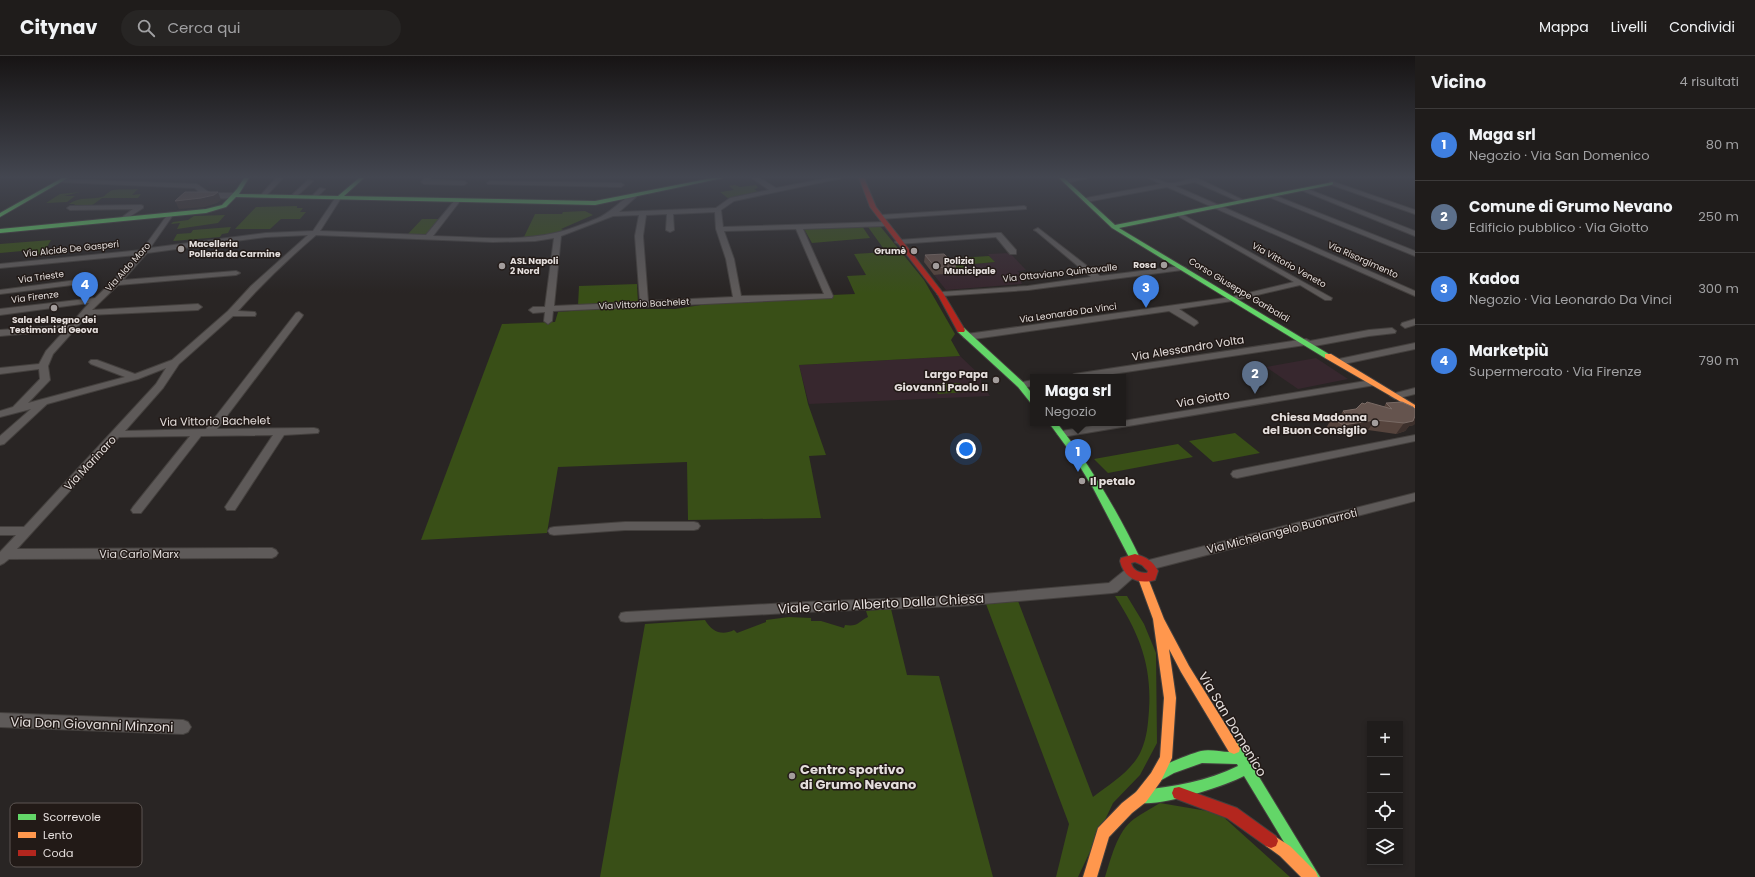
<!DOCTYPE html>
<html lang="it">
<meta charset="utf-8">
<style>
:root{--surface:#1f1c1b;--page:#272524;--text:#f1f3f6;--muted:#a1a1a3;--line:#3c3a3a;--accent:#d93025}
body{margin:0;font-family:Poppins,sans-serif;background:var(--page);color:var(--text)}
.controls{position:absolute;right:12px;bottom:12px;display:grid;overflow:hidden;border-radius:0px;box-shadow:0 2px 6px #0003}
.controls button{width:36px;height:36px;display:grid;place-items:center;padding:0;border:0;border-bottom:1px solid var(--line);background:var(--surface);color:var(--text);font:20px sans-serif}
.you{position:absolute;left:966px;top:393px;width:14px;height:14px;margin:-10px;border:3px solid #fff;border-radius:50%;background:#1a73e8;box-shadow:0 0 0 6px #1a73e833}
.badge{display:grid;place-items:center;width:26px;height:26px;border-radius:50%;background:var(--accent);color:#fff;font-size:13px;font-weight:700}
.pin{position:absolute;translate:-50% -33px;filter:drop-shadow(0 1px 2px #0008)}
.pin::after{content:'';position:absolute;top:21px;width:14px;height:12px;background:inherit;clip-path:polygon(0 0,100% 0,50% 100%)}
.popup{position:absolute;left:1030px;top:318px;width:96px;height:52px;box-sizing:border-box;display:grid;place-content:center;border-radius:0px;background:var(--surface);filter:drop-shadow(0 1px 3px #0005);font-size:13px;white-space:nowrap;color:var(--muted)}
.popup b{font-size:15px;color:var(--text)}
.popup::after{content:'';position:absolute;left:50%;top:100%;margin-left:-8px;border:8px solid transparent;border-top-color:var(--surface)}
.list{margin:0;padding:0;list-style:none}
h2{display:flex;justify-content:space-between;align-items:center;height:52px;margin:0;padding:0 16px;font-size:17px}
h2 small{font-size:13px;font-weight:400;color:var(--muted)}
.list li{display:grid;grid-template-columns:26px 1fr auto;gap:12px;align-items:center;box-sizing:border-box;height:72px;padding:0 16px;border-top:1px solid var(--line)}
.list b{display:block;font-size:15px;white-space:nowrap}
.list p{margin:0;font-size:13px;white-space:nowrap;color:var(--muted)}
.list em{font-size:13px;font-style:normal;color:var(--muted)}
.icon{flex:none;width:22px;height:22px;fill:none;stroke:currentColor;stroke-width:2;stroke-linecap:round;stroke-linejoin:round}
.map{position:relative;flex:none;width:1415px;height:821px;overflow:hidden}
header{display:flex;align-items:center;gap:24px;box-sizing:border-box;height:56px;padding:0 20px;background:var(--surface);border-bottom:1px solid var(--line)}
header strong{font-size:19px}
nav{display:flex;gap:22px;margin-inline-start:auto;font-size:14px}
.search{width:280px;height:36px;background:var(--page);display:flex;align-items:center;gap:10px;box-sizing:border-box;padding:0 14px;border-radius:22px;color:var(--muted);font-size:15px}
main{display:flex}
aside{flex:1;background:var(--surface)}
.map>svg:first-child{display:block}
.education{fill:#37272e}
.green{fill:#394f17}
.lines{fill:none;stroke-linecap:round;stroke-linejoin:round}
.street-casing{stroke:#44403e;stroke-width:2}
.fast-casing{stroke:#44403e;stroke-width:2}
.slow-casing{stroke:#44403e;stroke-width:2}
.jam-casing{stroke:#44403e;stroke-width:2}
.street{fill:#5e5a59;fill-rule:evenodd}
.fast{fill:#63d668;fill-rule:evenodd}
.slow{fill:#ff974d;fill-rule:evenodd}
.jam{fill:#b3261e;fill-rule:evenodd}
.wall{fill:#56443d}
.shaded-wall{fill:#3d302c}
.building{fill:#65544e;stroke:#796a64}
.poi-dot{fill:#a39d9c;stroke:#221a17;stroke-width:1.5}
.labels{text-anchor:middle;stroke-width:3;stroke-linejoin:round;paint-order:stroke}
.far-poi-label{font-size:9px;font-weight:bold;fill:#e4dedc;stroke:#221a17;text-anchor:start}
.far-street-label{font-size:9px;fill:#e4dedc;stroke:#221a17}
.street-label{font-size:11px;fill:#e4dedc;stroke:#221a17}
.poi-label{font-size:11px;font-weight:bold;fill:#e4dedc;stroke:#221a17;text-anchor:end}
.near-street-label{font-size:13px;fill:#e4dedc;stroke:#221a17}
.near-poi-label{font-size:13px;font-weight:bold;fill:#e4dedc;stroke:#221a17;text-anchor:start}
.key{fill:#221a17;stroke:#5c5552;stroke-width:1}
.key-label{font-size:11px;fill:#e4dedc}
</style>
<header>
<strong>Citynav</strong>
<div class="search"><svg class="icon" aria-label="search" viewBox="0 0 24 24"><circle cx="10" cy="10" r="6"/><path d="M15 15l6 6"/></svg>Cerca qui</div>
<nav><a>Mappa</a><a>Livelli</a><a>Condividi</a></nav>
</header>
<main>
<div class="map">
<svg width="1415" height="821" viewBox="0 0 1415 821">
<rect width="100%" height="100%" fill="#292524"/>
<path class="education" d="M211 122H241L237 127 207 129Z
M1010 197 1026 214 1017 215 1024 221 1022 222 1023 223 1020 224 1022 228 946 234 934 219 953 217 951 214 965 211 962 209 994 206 988 198Z
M960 300 981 320V326L990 340 809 348 799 309Z
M1316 302 1348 323 1298 333 1266 311Z"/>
<path class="green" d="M735 129 740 131 756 129 758 132 754 133 760 137 729 143 720 136 734 134 729 130Z
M138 133 132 139 141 138 138 142H102L91 150 72 151 75 148H69C80 140 91 144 102 141 106 140 108 135 113 134 121 133 130 134 138 133Z
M80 136 64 140H75L67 146 46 147 60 138Z
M297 150V152H303L300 156H306L300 163H281L270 173H235L256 151Z
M585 155 593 159 561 173 564 174 543 180 523 183 535 158H562L563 156Z
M225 159 218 167 177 173 180 167 171 168 173 166 188 164 194 160Z
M422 163H441L428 179 408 178Z
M862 170 870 182 812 187 803 171Z
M880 170 924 224 955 278 951 284 960 300 799 309 808 348 826 399 809 400 821 462 688 464 687 406 558 411 547 477 421 484 502 268 555 266 558 256 597 253H675L740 243 855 238 847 220 866 219 854 198 886 196 868 171Z
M231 171 228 177 222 178 220 181 173 185 177 178 191 177 193 174Z
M51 184 43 198 30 199 33 194 0 197V188Z
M989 200 995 206 963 209 965 212 951 214 941 203Z
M637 228 638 247 578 250 579 230Z
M960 327 965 336 938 338 933 328Z
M1235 377 1260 397 1213 406 1189 385Z
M1178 388 1193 401 1108 417 1094 403Z
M1115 540H1127L1144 568 1156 597 1157 687 1140 719 1113 747 1078 821H1056L1069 768 986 548 1018 545 1093 741C1110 728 1132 715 1141 695 1147 682 1148 668 1149 654 1152 609 1139 577 1115 540Z
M891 553 907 619 939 620 993 821H600L645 568 705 564C712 576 722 580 734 574L737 577 766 566V564L789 561 811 562V565H821L844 572 845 569C858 571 858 566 868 561L866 555Z
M1160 747 1219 757 1290 821H1105C1111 803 1117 775 1134 763 1142 757 1152 752 1160 747Z"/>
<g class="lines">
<defs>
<path id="street" d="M276 122H283L265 141H261V139Z
M424 122H431L429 124 464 125 467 127 464 129 424 128 421 126Z
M752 122H760L776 132 828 122H842L734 145 721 154 723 171 885 166 888 168 885 170 803 173 833 240 832 242 553 255 552 265 548 268 544 265 545 256 533 257 529 254 533 251H545L554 182 535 185 493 186 316 179C288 203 262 228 238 255L255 256 256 258 255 260H233L179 308 163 332 125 375 206 373 296 257 299 256 303 259 302 261 217 373 314 372 318 373 319 375 318 377 284 379 235 454H227L225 451 273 379 201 380 141 457H133L131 454 133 451 190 380 119 381 17 493 272 492 276 494 278 497 276 500 272 502 9 503 4 507 0 509V496L16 479H0V471H24L156 328 166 312 138 323 47 348 4 388 0 389V380L31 353 0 361V355L13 351 40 323 39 313 0 318V312L39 308 46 295 65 274 0 280V274L70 269 89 247 0 259V253L95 242 113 225 136 199 0 212V208L142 194 168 158 170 157 173 159 150 192 266 177 313 175 336 141 338 140 341 142 320 175 426 179 455 144 457 143 460 145 433 180C473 181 516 186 555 177 569 174 583 168 596 163 611 157 621 143 634 138L637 140 636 141 619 156 716 152 730 142 769 134ZM715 156 716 173 726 203 733 241 648 245 643 180 646 159 667 158 666 174 670 176 674 174 673 158ZM639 159 635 180 640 246 554 250 561 180 613 160ZM796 173 824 238 741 240 734 203 724 175ZM308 179 251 230 228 255 172 304 135 318 97 304H91L89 306 91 308 125 321 28 347 50 324 48 310 53 298 88 259 198 254 202 251 198 248 92 254 118 229 236 219 240 217 236 215 123 224 147 197 266 181Z
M1071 122H1088L1066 127 1063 125Z
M1149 122C1159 122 1161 126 1168 127 1179 128 1188 122 1197 122L1245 145 1240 146 1195 126 1175 130 1415 235V240L1167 131 1086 146 1083 144 1086 142 1161 128Z
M60 123 197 128 210 137H234L237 139C228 146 202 142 195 132L58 126V124Z
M308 124 313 125 296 141H292V139Z
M490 125 621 127 624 129 621 131 488 128 487 127Z
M1331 125 1415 154V158L1329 128 1328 127Z
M320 132 325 133 316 142H312V140Z
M1301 132H1305L1415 175V180L1301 134Z
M1271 138 1415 195V200L1269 141V139Z
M141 149 143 150V152L123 165 121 164V162L133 153 70 154 67 152 70 150Z
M1024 150 1026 151V153L881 163 878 161 881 159Z
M1178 156 1332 242 1331 244H1325L1300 229 1232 245 1179 253 1197 265 1198 267 1194 270 1169 255 967 284 963 281 967 278 1232 241 1294 226 1176 159 1175 158Z
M1038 172 1100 220 1182 210 1186 212 1182 214 1028 234 941 240 937 238 941 236 1028 230 1091 221 1036 175 1034 174Z
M998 177H1001L1016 194V198H1010L996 181 899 188 895 186 899 184Z
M85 223H88V227L0 238V234Z
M1415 263V269L1405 272 1401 269 1402 267Z
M1392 272 1396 275 1395 277 1369 280 1309 291 1305 289 1093 321H1069L1074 318 1306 283 1310 285 1369 274Z
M1415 287V293L1339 309 1334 306 1339 303Z
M1033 324V330L1021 332 1016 329 1018 327Z
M1372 324 1377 327 1375 329 1062 381 1057 378 1062 375 1110 367H1123V365Z
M1415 332V338L1395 343 1390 340 1392 338Z
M1415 379V385L1237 422 1233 421 1231 418 1233 415 1237 414Z
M1415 437V445L1149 514 1145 512 1143 509 1145 506 1149 504Z
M625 466H694L698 467 700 470 698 473 694 474H625L554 479 550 478 548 475 550 472 554 471Z
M1130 512 1135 514 1136 517 1135 520 1117 536 1112 537 959 550 805 556 626 566 621 565 619 561 621 557 626 556 805 546 959 540 1109 527 1125 514Z
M0 657 183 664 188 666 191 671 188 676 183 678 0 671Z"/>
<path id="fast" d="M62 122H68L0 161V157Z
M244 122H249L239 138 338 140 359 122H364L344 140 595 145 712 122H723L595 149 236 141 226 151 206 157 0 177V173L206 153 222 149 237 133Z
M1059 122H1064L1115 169 1333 126V128L1331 129 1119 172 1332 300 1328 302H1325L1112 172Z
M958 272H964L1024 327 1033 339V346H1030L1018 331 958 276Z
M1049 367H1057C1090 409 1117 454 1140 502L1139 505H1131L1093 432 1074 401Z
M1234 686 1239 688 1320 821H1305L1244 720C1225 730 1155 753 1136 746L1134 741 1136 736 1141 734C1174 731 1207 725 1238 710L1237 708 1202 707 1174 717 1156 727 1151 725 1149 721C1154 711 1190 698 1201 695 1210 693 1221 696 1229 696L1228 692 1229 688Z"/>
<path id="slow" d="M1325 298H1331L1415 349V354L1325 302Z
M1143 518 1147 519 1148 522 1164 563 1189 610 1240 692 1239 696 1234 698 1229 696 1181 616 1169 593 1176 642 1172 702 1161 725 1146 746 1132 757 1109 781 1097 821H1083L1098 772 1122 747 1136 736 1151 717 1160 701 1164 642 1153 563 1138 522 1139 519Z
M1271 778 1290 790 1316 816 1318 821H1301L1280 800 1266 790 1264 785 1266 780Z"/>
<path id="jam" d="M859 122H864L876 151 943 237 965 274 964 276H958L938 239 870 151Z
M1135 498C1146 501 1153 505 1158 515L1155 524C1138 529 1124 522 1120 505L1121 502ZM1135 506 1142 509 1148 515 1147 517C1140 517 1133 515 1131 507Z
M1179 731 1237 752 1276 780 1278 785 1276 790 1271 792 1266 790 1227 762 1174 742 1172 737 1174 732Z"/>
</defs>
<use href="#street" class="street-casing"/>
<use href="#fast" class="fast-casing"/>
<use href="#slow" class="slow-casing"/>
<use href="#jam" class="jam-casing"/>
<use href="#street" class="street"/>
<use href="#fast" class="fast"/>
<use href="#slow" class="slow"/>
<use href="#jam" class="jam"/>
</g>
<path class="wall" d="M925 199 956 210 954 217 934 219 924 206Z
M1386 347 1414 369 1409 370 1405 375 1396 378 1368 374 1336 379 1326 372 1332 362 1340 360 1343 355 1356 353 1384 351Z"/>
<path class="shaded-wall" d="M218 136 221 144 217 147 205 151 179 153 175 145Z
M1415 360V368L1414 369 1409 370 1405 375 1396 378 1404 367Z
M1375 364 1368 374 1336 379 1343 369Z"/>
<path class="building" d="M185 136H218L214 139 201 142 175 145Z
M944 198 956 210 936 212 925 199Z
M1367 346 1392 353 1386 347 1402 346 1413 351 1415 353V360L1413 365 1404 367 1375 364 1343 369 1332 362 1347 359 1343 355 1356 353 1362 347 1365 348Z"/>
<linearGradient id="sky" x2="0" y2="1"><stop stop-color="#171414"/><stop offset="0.51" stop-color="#434650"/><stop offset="1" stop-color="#434650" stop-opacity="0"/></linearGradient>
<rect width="1415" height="237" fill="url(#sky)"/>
<g class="poi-dot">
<circle cx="181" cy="193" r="4"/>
<circle cx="914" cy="195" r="4"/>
<circle cx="1164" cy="209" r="4"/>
<circle cx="502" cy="210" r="4"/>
<circle cx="936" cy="210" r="4"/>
<circle cx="54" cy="252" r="4"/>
<circle cx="996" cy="324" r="4"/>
<circle cx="1375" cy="367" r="4"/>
<circle cx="1082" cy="425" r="4"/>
<circle cx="792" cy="720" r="4"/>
</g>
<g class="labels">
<g class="far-poi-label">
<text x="189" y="191">Macelleria<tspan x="189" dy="10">Polleria da Carmine</tspan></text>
<text x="906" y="198" text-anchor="end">Grumè</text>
<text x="510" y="208">ASL Napoli<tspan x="510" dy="10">2 Nord</tspan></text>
<text x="944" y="208">Polizia<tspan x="944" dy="10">Municipale</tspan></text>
<text x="1156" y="212" text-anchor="end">Rosa</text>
<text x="54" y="267" text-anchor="middle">Sala del Regno dei<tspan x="54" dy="10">Testimoni di Geova</tspan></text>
</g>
<g class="far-street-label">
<text transform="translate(71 193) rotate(-6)" y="3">Via Alcide De Gasperi</text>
<text transform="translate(1363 204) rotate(24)" y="3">Via Risorgimento</text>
<text transform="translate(1289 209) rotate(29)" y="3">Via Vittorio Veneto</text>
<text transform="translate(128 211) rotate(-48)" y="3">Via Aldo Moro</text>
<text transform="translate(1060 217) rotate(-6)" y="3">Via Ottaviano Quintavalle</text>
<text transform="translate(41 221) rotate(-8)" y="3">Via Trieste</text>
<text transform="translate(1239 234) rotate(31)" y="3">Corso Giuseppe Garibaldi</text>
<text transform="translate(35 241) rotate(-7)" y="3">Via Firenze</text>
<text transform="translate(644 248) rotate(-3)" y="3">Via Vittorio Bachelet</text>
<text transform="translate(1068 257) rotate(-8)" y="3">Via Leonardo Da Vinci</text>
</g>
<g class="street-label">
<text transform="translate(1188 292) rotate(-9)" y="4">Via Alessandro Volta</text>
<text transform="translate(1203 343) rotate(-10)" y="4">Via Giotto</text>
<text transform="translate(215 365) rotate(-1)" y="4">Via Vittorio Bachelet</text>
<text transform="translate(90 407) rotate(-47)" y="4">Via Marinaro</text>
<text transform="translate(1282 475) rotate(-14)" y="4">Via Michelangelo Buonarroti</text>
<text x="139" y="502">Via Carlo Marx</text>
</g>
<g class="poi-label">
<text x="988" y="322">Largo Papa<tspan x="988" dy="13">Giovanni Paolo II</tspan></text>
<text x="1367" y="365">Chiesa Madonna<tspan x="1367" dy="13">del Buon Consiglio</tspan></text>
<text x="1090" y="429" text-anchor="start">Il petalo</text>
</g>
<g class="near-street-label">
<text transform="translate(881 547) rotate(-3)" y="5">Viale Carlo Alberto Dalla Chiesa</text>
<text transform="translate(92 668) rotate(2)" y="5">Via Don Giovanni Minzoni</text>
<text transform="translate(1233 668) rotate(59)" y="5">Via San Domenico</text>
</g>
<g class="near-poi-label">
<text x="800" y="718">Centro sportivo<tspan x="800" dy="15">di Grumo Nevano</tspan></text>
</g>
</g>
<rect x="10" y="747" width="132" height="64" rx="6" class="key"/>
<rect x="18" y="758" width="18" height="6" fill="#63d668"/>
<rect x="18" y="776" width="18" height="6" fill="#ff974d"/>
<rect x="18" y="794" width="18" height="6" fill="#b3261e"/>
<g class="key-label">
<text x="43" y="765">Scorrevole</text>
<text x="43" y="783">Lento</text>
<text x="43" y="801">Coda</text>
</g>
</svg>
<div class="controls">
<button>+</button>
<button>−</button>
<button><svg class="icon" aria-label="locate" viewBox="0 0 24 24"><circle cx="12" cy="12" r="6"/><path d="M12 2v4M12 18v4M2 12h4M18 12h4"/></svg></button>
<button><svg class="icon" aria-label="layers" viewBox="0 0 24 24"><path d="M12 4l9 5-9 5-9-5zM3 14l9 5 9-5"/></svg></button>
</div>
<div class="you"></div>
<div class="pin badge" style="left:1078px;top:416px;background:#3f7fe0">1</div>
<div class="popup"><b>Maga srl</b>Negozio</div>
<div class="pin badge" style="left:1255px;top:338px;background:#5c6f8a">2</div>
<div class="pin badge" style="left:1146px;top:252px;background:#3f7fe0">3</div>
<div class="pin badge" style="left:85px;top:249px;background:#3f7fe0">4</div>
</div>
<aside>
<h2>Vicino<small>4 risultati</small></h2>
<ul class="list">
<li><span class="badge" style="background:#3f7fe0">1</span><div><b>Maga srl</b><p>Negozio · Via San Domenico</p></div><em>80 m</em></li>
<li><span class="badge" style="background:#5c6f8a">2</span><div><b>Comune di Grumo Nevano</b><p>Edificio pubblico · Via Giotto</p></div><em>250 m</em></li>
<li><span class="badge" style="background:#3f7fe0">3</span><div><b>Kadoa</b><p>Negozio · Via Leonardo Da Vinci</p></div><em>300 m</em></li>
<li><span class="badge" style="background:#3f7fe0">4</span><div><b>Marketpiù</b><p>Supermercato · Via Firenze</p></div><em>790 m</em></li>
</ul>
</aside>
</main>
